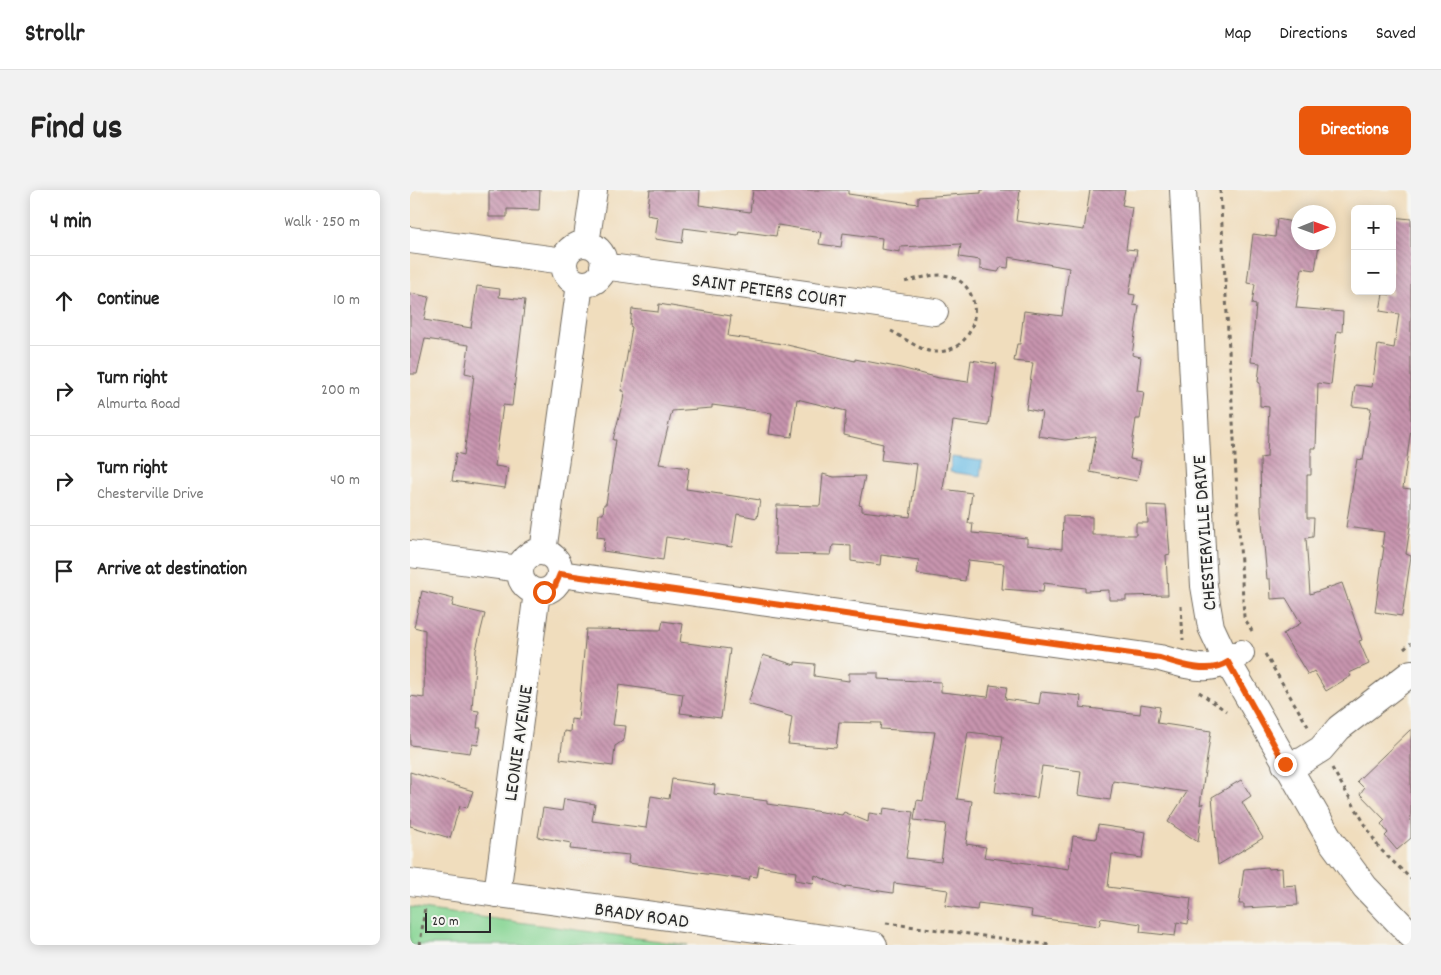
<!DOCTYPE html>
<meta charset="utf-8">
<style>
:root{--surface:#fff;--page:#f2f2f2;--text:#222;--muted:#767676;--line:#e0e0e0;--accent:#ea580c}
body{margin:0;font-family:Dekko,sans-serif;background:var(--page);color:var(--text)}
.controls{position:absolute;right:15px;top:15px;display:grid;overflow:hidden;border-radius:8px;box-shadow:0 2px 12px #0003}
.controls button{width:45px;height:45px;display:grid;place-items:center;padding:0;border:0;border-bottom:1px solid var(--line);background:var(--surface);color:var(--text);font:25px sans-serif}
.compass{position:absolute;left:881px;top:15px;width:45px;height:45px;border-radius:50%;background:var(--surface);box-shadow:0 2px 12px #0003;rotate:89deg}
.scale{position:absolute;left:15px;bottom:12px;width:66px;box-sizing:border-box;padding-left:5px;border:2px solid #2b2b2b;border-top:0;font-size:14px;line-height:18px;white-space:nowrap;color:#2b2b2b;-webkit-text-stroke:4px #f6f6f2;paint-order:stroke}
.stop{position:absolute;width:15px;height:15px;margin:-11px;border:4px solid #ea580c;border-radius:50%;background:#fff}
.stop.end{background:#ea580c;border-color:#fff;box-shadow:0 1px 5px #0008}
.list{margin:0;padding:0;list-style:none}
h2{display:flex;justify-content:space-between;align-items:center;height:65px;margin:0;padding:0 20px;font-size:21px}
h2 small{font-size:16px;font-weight:400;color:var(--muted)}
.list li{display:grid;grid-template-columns:32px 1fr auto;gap:15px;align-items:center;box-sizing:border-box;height:90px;padding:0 20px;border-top:1px solid var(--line)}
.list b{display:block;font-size:19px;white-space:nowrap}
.list p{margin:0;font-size:16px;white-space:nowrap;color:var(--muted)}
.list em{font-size:16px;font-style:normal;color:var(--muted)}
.icon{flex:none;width:28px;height:28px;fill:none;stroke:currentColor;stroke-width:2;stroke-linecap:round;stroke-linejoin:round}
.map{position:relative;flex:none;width:1001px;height:755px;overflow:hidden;border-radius:8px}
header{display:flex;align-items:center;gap:30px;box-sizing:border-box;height:70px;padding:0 25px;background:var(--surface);border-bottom:1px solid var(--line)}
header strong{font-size:24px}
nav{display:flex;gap:28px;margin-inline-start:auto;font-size:18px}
.intro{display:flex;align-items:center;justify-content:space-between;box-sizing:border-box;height:120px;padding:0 30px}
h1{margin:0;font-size:35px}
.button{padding:12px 22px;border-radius:8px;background:var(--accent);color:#fff;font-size:18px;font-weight:700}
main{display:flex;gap:30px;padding:0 30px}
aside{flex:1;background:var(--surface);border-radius:8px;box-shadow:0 2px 12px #0003}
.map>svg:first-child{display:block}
.green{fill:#88d594;stroke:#5a8060}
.water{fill:#69bbe4;stroke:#4a7388}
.building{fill:url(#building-back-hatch)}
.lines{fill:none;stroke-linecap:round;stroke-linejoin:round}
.minor-casing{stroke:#70695e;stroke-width:28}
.path{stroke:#70695e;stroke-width:3;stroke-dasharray:4 4;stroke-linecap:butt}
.minor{stroke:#fff;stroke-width:26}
.route{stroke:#ea580c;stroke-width:6}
.labels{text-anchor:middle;stroke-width:4;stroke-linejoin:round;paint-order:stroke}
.street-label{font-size:20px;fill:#2b2b2b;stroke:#f6f6f2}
</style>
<header>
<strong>Strollr</strong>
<nav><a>Map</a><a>Directions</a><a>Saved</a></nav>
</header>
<div class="intro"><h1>Find us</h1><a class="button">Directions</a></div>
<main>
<aside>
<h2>4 min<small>Walk · 250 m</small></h2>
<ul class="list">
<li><svg class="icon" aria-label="ahead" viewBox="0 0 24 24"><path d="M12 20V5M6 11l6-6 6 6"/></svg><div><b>Continue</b></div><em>10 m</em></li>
<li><svg class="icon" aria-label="right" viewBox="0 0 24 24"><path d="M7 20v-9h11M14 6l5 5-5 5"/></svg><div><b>Turn right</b><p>Almurta Road</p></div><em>200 m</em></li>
<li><svg class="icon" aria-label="right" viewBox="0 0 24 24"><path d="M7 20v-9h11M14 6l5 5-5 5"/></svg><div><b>Turn right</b><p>Chesterville Drive</p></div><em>40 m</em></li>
<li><svg class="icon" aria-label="arrive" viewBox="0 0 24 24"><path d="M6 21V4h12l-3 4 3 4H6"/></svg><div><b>Arrive at destination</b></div></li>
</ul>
</aside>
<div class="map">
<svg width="1001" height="755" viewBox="0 0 1001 755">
<defs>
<pattern id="building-back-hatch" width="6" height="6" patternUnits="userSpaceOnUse" patternTransform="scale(1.25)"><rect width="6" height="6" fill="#c794ae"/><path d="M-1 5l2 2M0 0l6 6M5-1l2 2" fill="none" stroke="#a2798e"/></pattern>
</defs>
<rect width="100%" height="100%" fill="#f6f6f2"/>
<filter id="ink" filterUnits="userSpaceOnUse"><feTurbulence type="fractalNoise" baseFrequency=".02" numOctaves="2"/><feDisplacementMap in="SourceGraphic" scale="10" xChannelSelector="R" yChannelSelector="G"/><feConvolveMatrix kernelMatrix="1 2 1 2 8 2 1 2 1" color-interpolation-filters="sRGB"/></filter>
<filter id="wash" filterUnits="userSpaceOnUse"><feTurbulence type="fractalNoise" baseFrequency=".0096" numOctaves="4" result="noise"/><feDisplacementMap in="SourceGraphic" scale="20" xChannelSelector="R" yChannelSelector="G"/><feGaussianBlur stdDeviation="1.12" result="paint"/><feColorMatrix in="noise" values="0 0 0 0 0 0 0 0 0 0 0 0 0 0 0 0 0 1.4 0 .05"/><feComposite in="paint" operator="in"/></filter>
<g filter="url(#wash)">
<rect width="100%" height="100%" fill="#f0ddbd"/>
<path class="green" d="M0 717 19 720 278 755H0Z"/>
<path class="water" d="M542 267 572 271 570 286 540 282Z"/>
<g id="blocks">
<path class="building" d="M79 0H130L129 20 97 19V27H79Z
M240 0H290L289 15 340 22 343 0H438V4L508 14V7L571 3V0H610L606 31 674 40 680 0H715L712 15 722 17 716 59 727 60 719 104 725 105 723 115 729 116 722 165 731 167 727 201 734 202 730 229H726L720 269 731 271 727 291 680 282 686 246 655 250 628 246 632 222 616 219 623 173 604 171 607 154H610L614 121 652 126 659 78 599 67 598 78 591 77 588 82 570 79V70L549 67 551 54 490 57V62L471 59 472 48 433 43 431 57 409 54 411 42 368 35 366 46 329 41 328 45 274 38 272 53 245 49 248 27 237 25Z
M982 27 1001 29V238L993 298 1001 299V331L996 364 1001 366 992 426 965 422 974 357H972L974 342 936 337 947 269 953 270 961 218 942 216 945 195 962 197 968 155 984 158 989 124 970 121 973 104 982 105Z
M867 29 888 33 886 51 909 55 905 80 892 78 886 118 933 122 932 142 927 141 921 195 908 193 906 258H901V285H897V328H904L903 347 896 348 900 404 932 393 952 450 949 451 959 474 939 483 941 486 916 501 904 481 898 485 873 444 891 433 876 408 861 409 860 389H857L851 321 850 268 857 267 859 217 850 216V193L848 192 850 173 841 172 846 115 842 114 845 94 837 93 843 44 865 47Z
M67 96 90 99 89 107 115 110 102 216 93 215 85 276 98 278 95 298 42 291 46 263 54 265 64 185 55 183 59 155 15 149 7 184H0V103L19 107 14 130 61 138Z
M249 114 321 126 318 146 373 154 445 171V169L491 178 529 188 558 192 561 170 587 174 579 236 543 231 533 299 562 303 558 333H563L562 343 617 348V355L652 359 653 326 682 327V345H726V333H738L737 315 756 316 760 364 756 365 758 405 716 406V410H699V400L675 401V398L634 393 633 402 592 399 594 374 558 370 555 391 507 384 509 370 471 365 470 375 441 371V356L423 355 421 365 365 364 367 315 410 316 413 284 424 287 455 286 449 315 452 316V321L500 327 507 274 471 270 473 254 434 245 436 221 387 209 382 247 359 244 362 223 302 215V218L262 221 249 274 279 278 276 299 350 310 347 328 327 324 322 357 256 347 253 370 193 361 195 348 187 347 189 324H193L194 314H196L206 250H203L213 211 214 201H211L222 137 220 136 222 119 248 122Z
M12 401 44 409 42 416 75 424 66 460 62 520 69 521 67 538H71L68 555 62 554 60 563 0 555V506L14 508 15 440 4 437Z
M253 431 273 434 270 452 320 459 311 528 270 523 273 504 209 495 203 535 216 536 214 550 205 556 203 576 150 569 154 541 160 542 161 529 168 530 176 439 251 440Z
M353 465 385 475V472L405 474 404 486 439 491V483H468V489L531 492V502L578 507 580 495 597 497 595 509 629 514 631 502 671 506 670 517 730 524 731 514 750 517 747 533 801 541 790 615 793 613 788 652 758 632 777 602 703 591 700 610 668 605 671 581 632 576 627 608 585 602 593 546 558 542 547 609 562 611 556 654 576 657 574 667 659 679 663 646 686 649 688 635 736 642 732 668 702 664 698 697 781 708 778 734 767 732 765 746 730 742 731 734 691 728 689 736 621 727 622 720 568 713 567 720 535 716 538 700 484 693 483 703 436 696 435 698 405 685 404 693 385 690 386 682 349 676 347 687 340 686 339 690 218 673 219 665 160 659 161 653 128 647 133 618 152 621 154 609 185 614 182 631 236 638 241 606 259 609 262 589 305 595 304 604 357 611V614L432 625 434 622 458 632 459 623 473 625 474 618 503 622 496 668 531 672 536 634 504 630 507 610 513 611 525 542 470 539 471 533 429 532 426 558 378 554 382 527 338 514Z
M1001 539V648L987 660 975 646 978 643 971 634 975 630 950 604 954 598 947 591Z
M0 582 63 601 57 618 50 616 40 648 0 636Z
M831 590 841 606 832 612 853 648 808 675 802 607Z
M857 677 858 679 872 678 873 696 886 695 888 715 834 718V714H829L834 679Z"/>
</g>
</g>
<g filter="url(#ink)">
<use href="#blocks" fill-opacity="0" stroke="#70695e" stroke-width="1"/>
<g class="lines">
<defs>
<path id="minor" d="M773 0 794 396 801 437 815 467 921 651 955 697 1001 745
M0 50 154 71
M176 54 184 0
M154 74a20 20 0 1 1 40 0a20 20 0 1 1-40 0Z
M193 76 525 122
M133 362 170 94
M110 382a20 20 0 1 1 40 0a20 20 0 1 1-40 0Z
M0 364 110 379
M150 384 750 468C783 477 802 485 831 463
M875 574 892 571 911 559 929 538 1001 483
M0 692 464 755
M87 704 127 402"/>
</defs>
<use href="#minor" class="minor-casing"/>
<path class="path" d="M810 0 834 427 842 441
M481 141C493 147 512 162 525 162 575 162 578 87 531 85 519 85 506 89 494 92
M771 416 773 450
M994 459 1001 453
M855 464 899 538
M789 502 816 521
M922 578 969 658 1001 689
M476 733 641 755
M10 755 15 717"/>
<use href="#minor" class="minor"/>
</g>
</g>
<g class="lines" filter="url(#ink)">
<path class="route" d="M134 402 145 396 150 384 750 468C769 474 799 485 818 472L875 574"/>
</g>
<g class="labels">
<g class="street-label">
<text transform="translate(359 99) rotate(8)" y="7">SAINT PETERS COURT</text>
<text transform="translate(793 343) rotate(-94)" y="7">CHESTERVILLE DRIVE</text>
<text transform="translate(107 553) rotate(-82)" y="7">LEONIE AVENUE</text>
<text transform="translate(232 724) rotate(8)" y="7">BRADY ROAD</text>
</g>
</g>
</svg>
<div class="controls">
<button>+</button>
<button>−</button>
</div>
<svg class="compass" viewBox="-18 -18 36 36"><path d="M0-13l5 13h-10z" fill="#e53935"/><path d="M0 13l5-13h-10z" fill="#767676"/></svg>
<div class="scale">20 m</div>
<div class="stop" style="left:134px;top:402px"></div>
<div class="stop end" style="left:875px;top:574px"></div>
</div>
</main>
